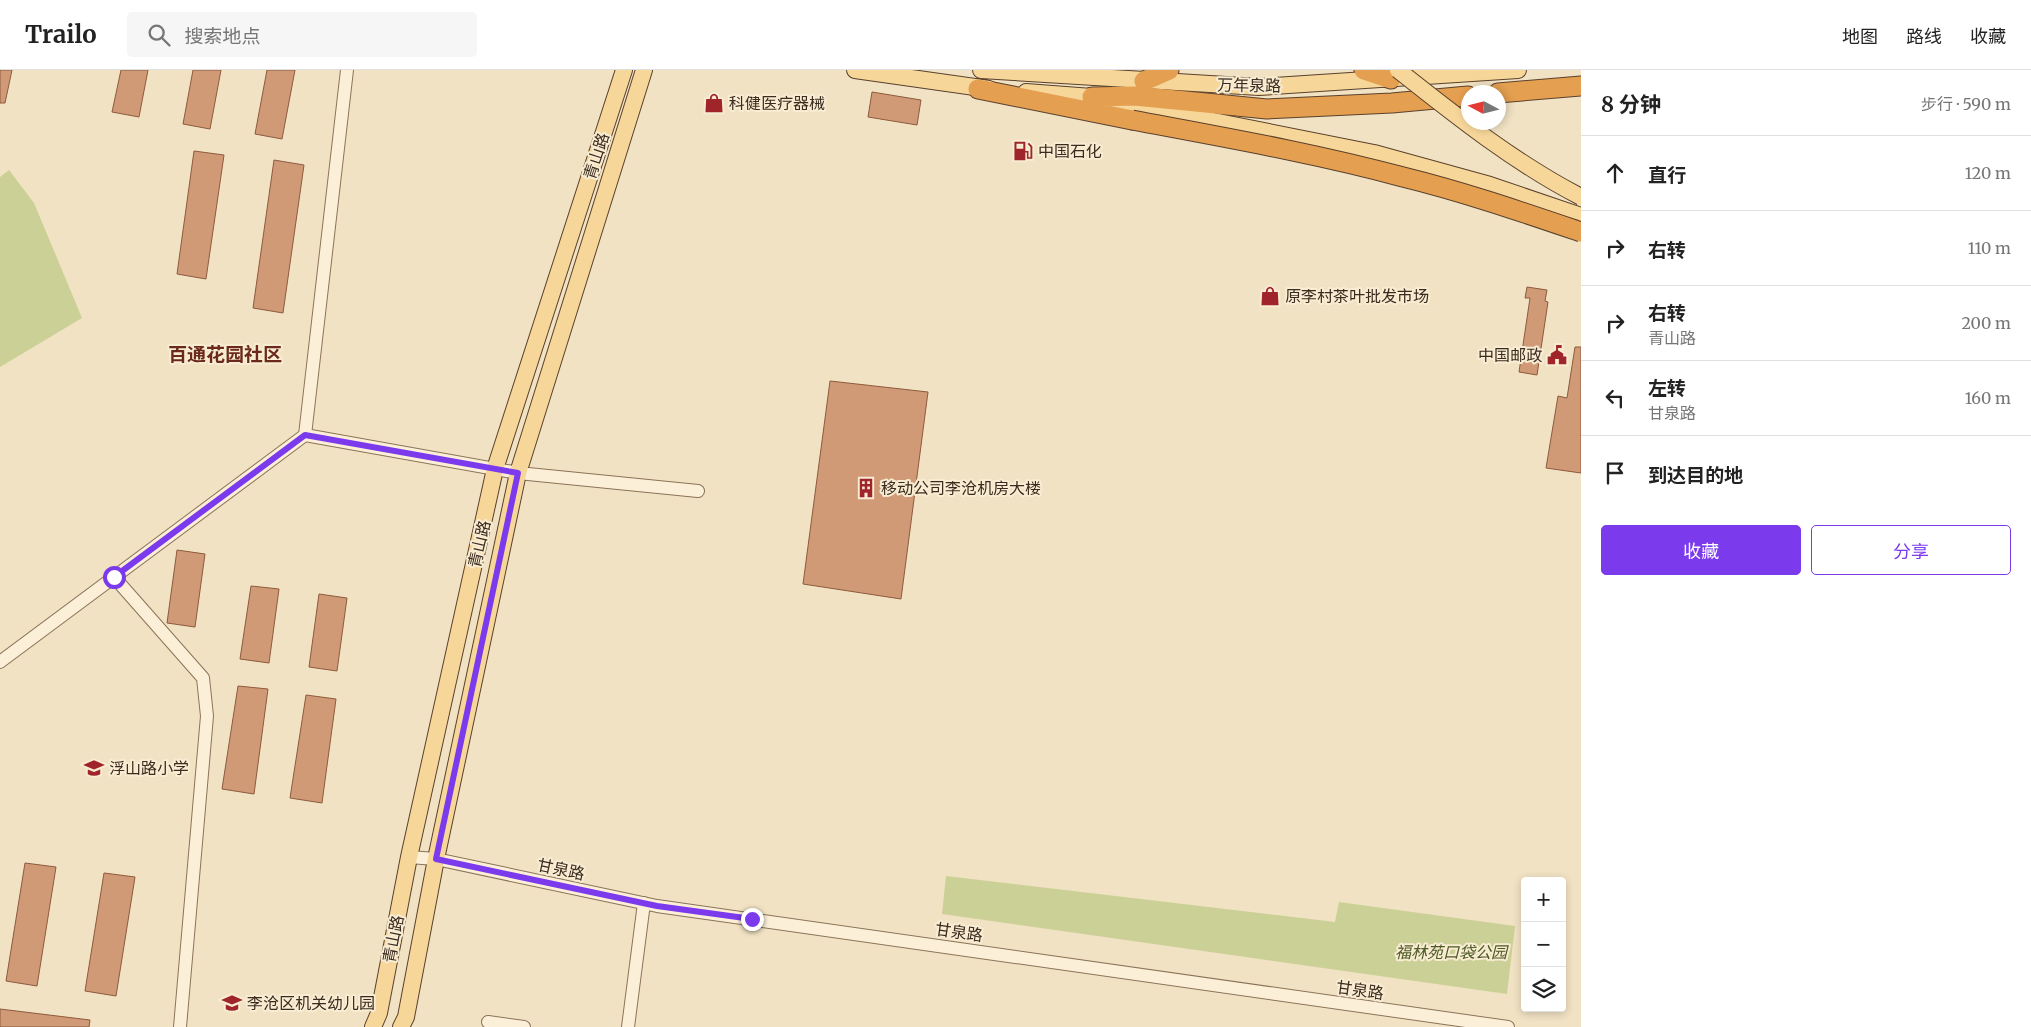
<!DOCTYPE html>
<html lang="zh">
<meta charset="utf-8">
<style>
:root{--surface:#fff;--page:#f6f6f6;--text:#222;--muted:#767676;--line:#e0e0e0;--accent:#7c3aed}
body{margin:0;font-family:Merriweather,"Noto Sans SC",serif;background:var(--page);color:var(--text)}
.controls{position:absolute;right:15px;bottom:15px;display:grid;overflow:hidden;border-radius:5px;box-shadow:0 2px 8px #0003}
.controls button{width:45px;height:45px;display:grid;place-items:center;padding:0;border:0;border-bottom:1px solid var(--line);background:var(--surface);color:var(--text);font:25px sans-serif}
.compass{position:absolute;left:1461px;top:15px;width:45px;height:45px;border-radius:50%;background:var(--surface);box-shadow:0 2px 8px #0003;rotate:277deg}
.stop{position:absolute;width:15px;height:15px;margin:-11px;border:4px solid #7c3aed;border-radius:50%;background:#fff}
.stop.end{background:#7c3aed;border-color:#fff;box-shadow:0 1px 5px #0008}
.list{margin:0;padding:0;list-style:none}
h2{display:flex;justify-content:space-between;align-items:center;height:65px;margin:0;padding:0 20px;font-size:21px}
h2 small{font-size:16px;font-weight:400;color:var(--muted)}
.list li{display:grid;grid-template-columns:32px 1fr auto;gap:15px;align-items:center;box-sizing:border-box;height:75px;padding:0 20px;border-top:1px solid var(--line)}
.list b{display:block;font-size:19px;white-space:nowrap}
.list p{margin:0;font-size:16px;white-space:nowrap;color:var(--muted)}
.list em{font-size:16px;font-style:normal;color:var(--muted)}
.actions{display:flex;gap:10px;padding:15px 20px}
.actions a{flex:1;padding:11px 0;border:1px solid var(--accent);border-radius:5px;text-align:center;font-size:18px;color:var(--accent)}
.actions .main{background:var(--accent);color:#fff}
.icon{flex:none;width:28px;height:28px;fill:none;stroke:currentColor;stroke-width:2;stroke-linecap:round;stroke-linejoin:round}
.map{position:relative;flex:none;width:1581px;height:957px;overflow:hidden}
header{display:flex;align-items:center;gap:30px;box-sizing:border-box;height:70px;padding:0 25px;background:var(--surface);border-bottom:1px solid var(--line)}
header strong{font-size:24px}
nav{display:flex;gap:28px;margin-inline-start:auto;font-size:18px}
.search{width:350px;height:45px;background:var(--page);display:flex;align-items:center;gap:12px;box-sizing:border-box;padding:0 18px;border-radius:5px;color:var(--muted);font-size:19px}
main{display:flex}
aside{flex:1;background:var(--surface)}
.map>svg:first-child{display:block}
.green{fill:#cbd096}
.building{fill:#d19a77;stroke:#8d5a3d}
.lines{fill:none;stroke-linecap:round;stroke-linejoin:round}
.minor-casing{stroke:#8c7359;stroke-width:14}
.major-casing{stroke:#5a412d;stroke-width:18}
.highway-casing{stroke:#5a412d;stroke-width:21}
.minor{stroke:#fbefd7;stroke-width:12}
.major{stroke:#f6d699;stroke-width:16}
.highway{stroke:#e49f50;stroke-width:19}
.major-bridge-casing{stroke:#5a412d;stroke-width:18;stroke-linecap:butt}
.highway-bridge-casing{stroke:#5a412d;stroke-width:21;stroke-linecap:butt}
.major-bridge{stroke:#f6d699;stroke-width:16}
.highway-bridge{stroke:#e49f50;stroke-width:19}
.route{stroke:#7c3aed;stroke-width:6}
.labels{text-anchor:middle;stroke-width:4;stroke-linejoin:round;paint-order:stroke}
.street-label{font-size:16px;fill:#3b2b1e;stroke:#f8ecd3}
.poi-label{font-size:16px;fill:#3b2b1e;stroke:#f8ecd3;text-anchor:start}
.park-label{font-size:16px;font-style:italic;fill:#4d5923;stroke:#f8ecd3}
.quarter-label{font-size:19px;font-weight:bold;fill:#6a291a;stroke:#f8ecd3}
</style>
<header>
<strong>Trailo</strong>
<div class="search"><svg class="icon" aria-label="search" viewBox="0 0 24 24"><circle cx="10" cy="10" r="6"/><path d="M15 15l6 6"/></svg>搜索地点</div>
<nav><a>地图</a><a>路线</a><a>收藏</a></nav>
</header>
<main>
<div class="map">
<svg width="1581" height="957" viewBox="0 0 1581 957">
<rect width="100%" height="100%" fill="#f1e2c3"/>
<path class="green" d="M9 100 34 133 82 248 0 297V107Z
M946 806 1335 852 1339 832 1515 856 1507 924 942 844Z"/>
<path class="building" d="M0 0H12L5 33H0Z
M121 0H148L139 47 112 42Z
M193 0H221L210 59 183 54Z
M267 0H295L282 69 255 64Z
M872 22 921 30 917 55 868 47Z
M194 81 224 85 206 209 177 204Z
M274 90 304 95 283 243 253 238Z
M1527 217 1547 220 1545 231 1548 232 1537 305 1519 302 1530 228H1525Z
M1575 277H1581V403L1546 398 1558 326 1567 328Z
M830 311 928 322 901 529 803 514Z
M177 480 205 484 195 557 167 553Z
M251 516 279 519 269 593 240 589Z
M319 524 347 528 337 601 309 597Z
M238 616 268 619 254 724 222 719Z
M306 625 336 629 322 733 290 728Z
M25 793 56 797 37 916 6 911Z
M104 803 135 807 116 926 85 921Z
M0 939 90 950 89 957H0Z"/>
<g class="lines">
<defs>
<path id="minor" d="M305 365 518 403 698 421
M114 507 203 608 207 646 180 957
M0 592 305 365 347 0
M409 787 436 789 657 836 1508 957
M488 952 524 957
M628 957 644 833"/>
<path id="major" d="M855 0 989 19
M981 0 1259 17 1518 0
M1026 22 1092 27 1374 83 1490 115 1581 146
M373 957 379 943 409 787 495 399 624 0
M401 957 406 947 436 789 518 403 644 0"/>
<path id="highway" d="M1364 0 1391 9
M1144 11 1169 0
M978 19 1132 50
M1498 23 1581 16
M1092 27 1135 26 1267 39 1392 33 1468 26"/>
</defs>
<use href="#minor" class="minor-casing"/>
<use href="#major" class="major-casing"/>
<use href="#highway" class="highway-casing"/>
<use href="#minor" class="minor"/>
<use href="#major" class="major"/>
<use href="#highway" class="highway"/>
<defs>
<path id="major-bridge" d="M1398 0C1456 46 1515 93 1581 127"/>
<path id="highway-bridge" d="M1132 50C1222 67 1314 83 1403 107 1464 122 1522 142 1581 162"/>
</defs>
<use href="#major-bridge" class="major-bridge-casing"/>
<use href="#highway-bridge" class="highway-bridge-casing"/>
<use href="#major-bridge" class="major-bridge"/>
<use href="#highway-bridge" class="highway-bridge"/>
</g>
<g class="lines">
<path class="route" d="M114 507 305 365 518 403 436 789 657 836 752 849"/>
</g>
<defs>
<symbol id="shop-bare" viewBox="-9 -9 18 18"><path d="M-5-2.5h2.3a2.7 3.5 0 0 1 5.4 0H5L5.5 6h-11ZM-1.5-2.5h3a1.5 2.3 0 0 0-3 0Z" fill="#9f252a" stroke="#f8ecd3" stroke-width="2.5" paint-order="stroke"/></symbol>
<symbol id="fuel-bare" viewBox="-9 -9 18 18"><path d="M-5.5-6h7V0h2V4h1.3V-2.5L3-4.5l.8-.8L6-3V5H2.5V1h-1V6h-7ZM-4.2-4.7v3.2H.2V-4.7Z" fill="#9f252a" stroke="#f8ecd3" stroke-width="2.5" paint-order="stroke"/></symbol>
<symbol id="civic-bare" viewBox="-9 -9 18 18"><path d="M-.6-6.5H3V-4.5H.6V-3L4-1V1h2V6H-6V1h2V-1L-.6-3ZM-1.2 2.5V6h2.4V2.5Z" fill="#9f252a" stroke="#f8ecd3" stroke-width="2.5" paint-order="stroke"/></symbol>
<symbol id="building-bare" viewBox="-9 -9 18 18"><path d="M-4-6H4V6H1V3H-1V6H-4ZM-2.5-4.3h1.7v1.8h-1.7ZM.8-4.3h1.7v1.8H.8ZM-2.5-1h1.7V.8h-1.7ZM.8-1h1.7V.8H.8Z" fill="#9f252a" stroke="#f8ecd3" stroke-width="2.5" paint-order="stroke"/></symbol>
<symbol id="school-bare" viewBox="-9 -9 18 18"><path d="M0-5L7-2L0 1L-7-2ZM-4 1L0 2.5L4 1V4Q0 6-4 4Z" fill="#9f252a" stroke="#f8ecd3" stroke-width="2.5" paint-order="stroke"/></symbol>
</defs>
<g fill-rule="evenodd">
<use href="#shop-bare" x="700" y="19" width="28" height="28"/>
<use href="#fuel-bare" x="1009" y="67" width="28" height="28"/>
<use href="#shop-bare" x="1256" y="212" width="28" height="28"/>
<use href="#civic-bare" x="1543" y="271" width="28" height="28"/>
<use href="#building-bare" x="852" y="404" width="28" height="28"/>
<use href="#school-bare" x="80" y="684" width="28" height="28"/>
<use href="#school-bare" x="218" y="919" width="28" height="28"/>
</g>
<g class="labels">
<g class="street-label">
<text transform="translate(1249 15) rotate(1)" y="6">万年泉路</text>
<text transform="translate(596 86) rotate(-72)" y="6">青山路</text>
<text transform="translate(479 474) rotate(-77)" y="6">青山路</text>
<text transform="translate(561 799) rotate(12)" y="6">甘泉路</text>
<text transform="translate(959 862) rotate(8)" y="6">甘泉路</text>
<text transform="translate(393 869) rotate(-79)" y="6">青山路</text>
<text transform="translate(1360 920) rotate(8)" y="6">甘泉路</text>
</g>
<g class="poi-label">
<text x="729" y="39">科健医疗器械</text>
<text x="1038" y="87">中国石化</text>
<text x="1285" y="232">原李村茶叶批发市场</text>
<text x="1542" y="291" text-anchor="end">中国邮政</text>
<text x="881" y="424">移动公司李沧机房大楼</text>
<text x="109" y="704">浮山路小学</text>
<text x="247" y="939">李沧区机关幼儿园</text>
</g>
<g class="park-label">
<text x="1451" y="888">福林苑口袋公园</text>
</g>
<g class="quarter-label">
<text x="225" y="291">百通花园社区</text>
</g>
</g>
</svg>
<div class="controls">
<button>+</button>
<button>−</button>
<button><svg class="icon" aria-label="layers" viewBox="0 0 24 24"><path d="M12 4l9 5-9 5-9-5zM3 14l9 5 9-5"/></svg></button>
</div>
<svg class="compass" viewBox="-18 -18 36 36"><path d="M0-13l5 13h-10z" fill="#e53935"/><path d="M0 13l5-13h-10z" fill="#767676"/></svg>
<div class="stop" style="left:114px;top:507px"></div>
<div class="stop end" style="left:752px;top:849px"></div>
</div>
<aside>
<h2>8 分钟<small>步行 · 590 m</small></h2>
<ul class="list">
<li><svg class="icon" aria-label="ahead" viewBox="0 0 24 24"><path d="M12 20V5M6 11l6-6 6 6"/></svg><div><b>直行</b></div><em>120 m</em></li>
<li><svg class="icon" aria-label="right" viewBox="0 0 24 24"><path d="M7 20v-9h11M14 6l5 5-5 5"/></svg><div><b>右转</b></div><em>110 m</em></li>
<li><svg class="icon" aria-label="right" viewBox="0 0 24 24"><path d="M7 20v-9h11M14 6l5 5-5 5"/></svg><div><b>右转</b><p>青山路</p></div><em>200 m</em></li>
<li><svg class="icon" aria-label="left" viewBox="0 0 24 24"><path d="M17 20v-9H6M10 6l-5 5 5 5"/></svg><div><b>左转</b><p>甘泉路</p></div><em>160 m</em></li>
<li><svg class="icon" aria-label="arrive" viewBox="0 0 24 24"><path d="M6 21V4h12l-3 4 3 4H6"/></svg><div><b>到达目的地</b></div></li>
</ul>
<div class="actions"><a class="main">收藏</a><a>分享</a></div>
</aside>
</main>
